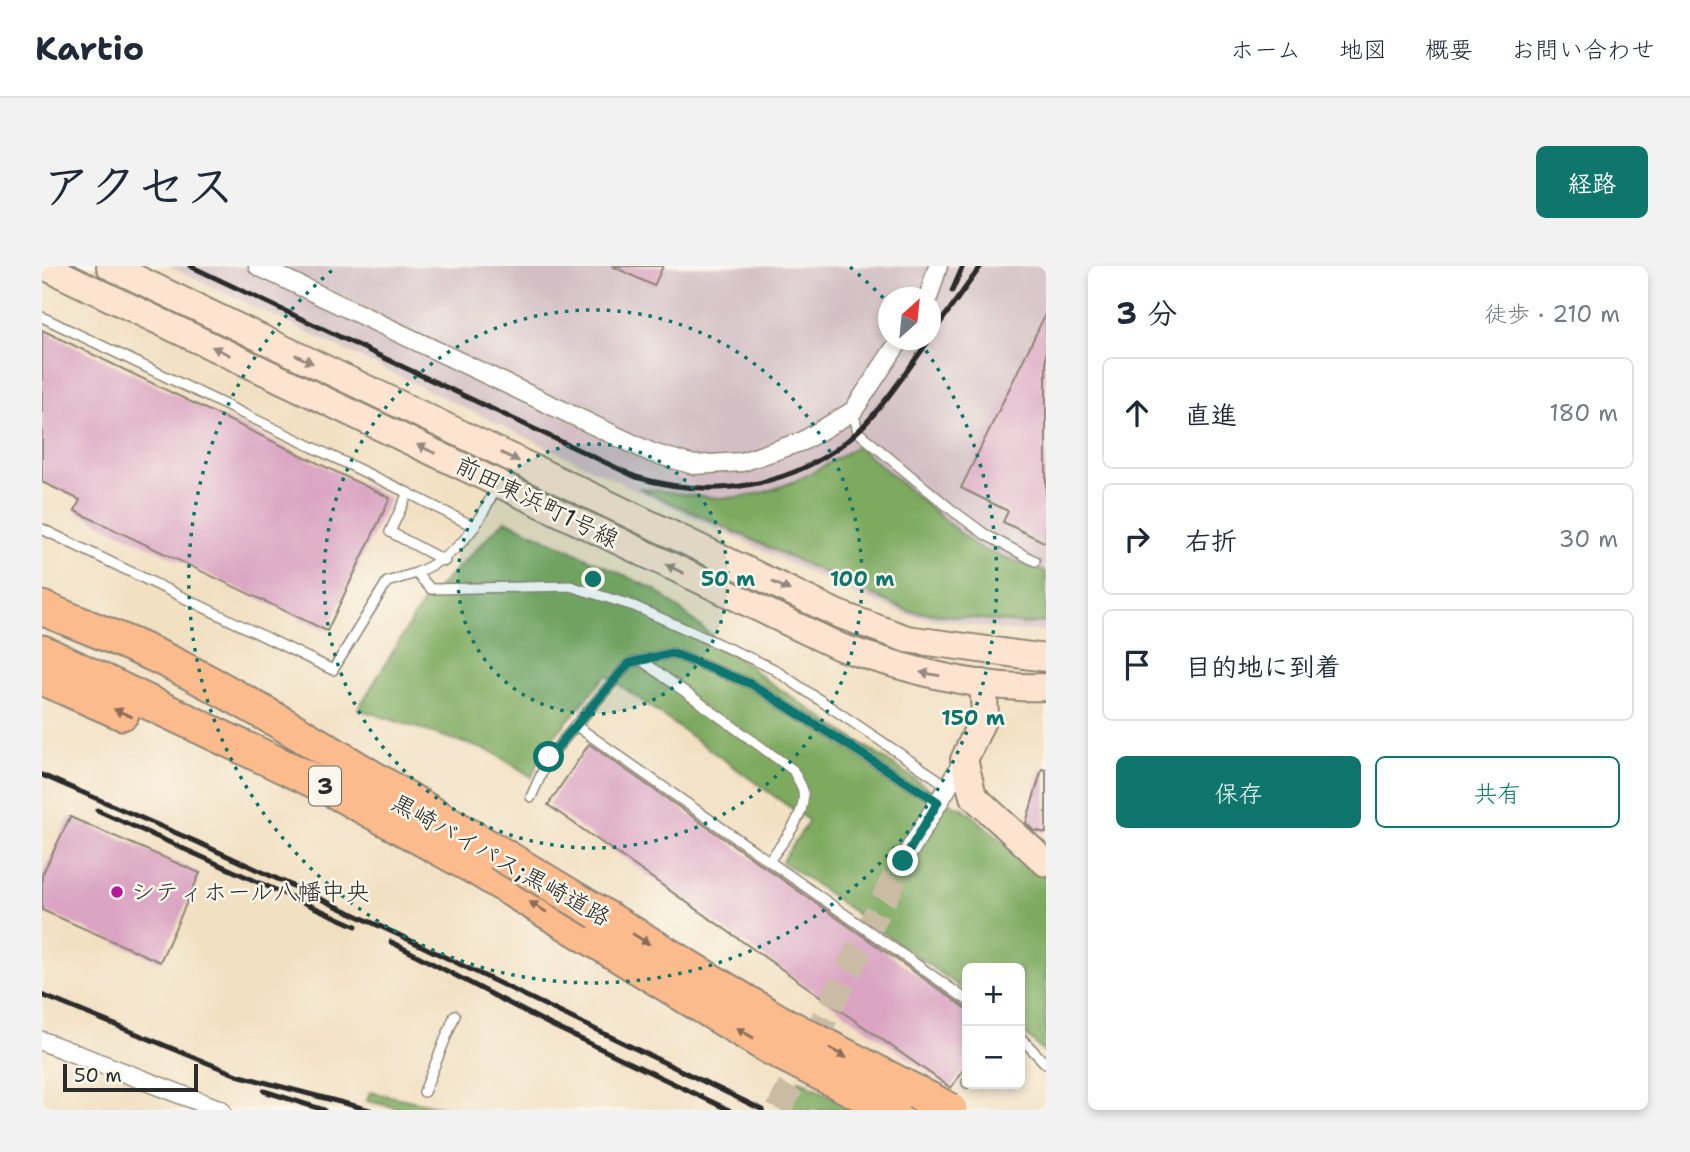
<!DOCTYPE html>
<html lang="ja">
<meta charset="utf-8">
<style>
:root{--surface:#fff;--page:#f2f2f3;--text:#1f2937;--muted:#747a83;--line:#e0e1e3;--accent:#0f766e}
body{margin:0;font-family:"Shantell Sans","Klee One",sans-serif;background:var(--page);color:var(--text)}
.controls{position:absolute;right:21px;bottom:21px;display:grid;overflow:hidden;border-radius:10px;box-shadow:0 4px 10px #0003}
.controls button{width:63px;height:63px;display:grid;place-items:center;padding:0;border:0;border-bottom:2px solid var(--line);background:var(--surface);color:var(--text);font:35px sans-serif}
.compass{position:absolute;left:836px;top:21px;width:63px;height:63px;border-radius:50%;background:var(--surface);box-shadow:0 4px 10px #0003;rotate:27deg}
.scale{position:absolute;left:21px;bottom:18px;width:135px;box-sizing:border-box;padding-left:7px;border:4px solid #2b2b2b;border-top:0;font-size:19px;line-height:24px;white-space:nowrap;color:#2b2b2b;-webkit-text-stroke:5px #fbf7ec;paint-order:stroke}
.stop{position:absolute;width:21px;height:21px;margin:-16px;border:5px solid #0f766e;border-radius:50%;background:#fff}
.stop.end{background:#0f766e;border-color:#fff;box-shadow:0 2px 7px #0008}
.list{margin:0;padding:0;list-style:none}
h2{display:flex;justify-content:space-between;align-items:center;height:91px;margin:0;padding:0 28px;font-size:30px}
h2 small{font-size:23px;font-weight:400;color:var(--muted)}
.list li{display:grid;grid-template-columns:46px 1fr auto;gap:21px;align-items:center;box-sizing:border-box;height:112px;margin:0 14px 14px;padding:0 14px;border:2px solid var(--line);border-radius:10px}
.list b{display:block;font-size:26px;white-space:nowrap}
.list em{font-size:23px;font-style:normal;color:var(--muted)}
.actions{display:flex;gap:14px;padding:21px 28px}
.actions a{flex:1;padding:16px 0;border:2px solid var(--accent);border-radius:10px;text-align:center;font-size:24px;color:var(--accent)}
.actions .main{background:var(--accent);color:#fff}
.icon{flex:none;width:38px;height:38px;fill:none;stroke:currentColor;stroke-width:2;stroke-linecap:round;stroke-linejoin:round}
.map{position:relative;flex:none;width:1004px;height:844px;overflow:hidden;border-radius:10px}
header{display:flex;align-items:center;gap:42px;box-sizing:border-box;height:98px;padding:0 35px;background:var(--surface);border-bottom:2px solid var(--line)}
header strong{font-size:33px}
nav{display:flex;gap:38px;margin-inline-start:auto;font-size:24px}
.intro{display:flex;align-items:center;justify-content:space-between;box-sizing:border-box;height:168px;padding:0 42px}
h1{margin:0;font-size:49px}
.button{padding:18px 32px;border-radius:10px;background:var(--accent);color:#fff;font-size:24px;font-weight:700}
main{display:flex;gap:42px;padding:0 42px}
aside{flex:1;background:var(--surface);border-radius:10px;box-shadow:0 4px 10px #0003}
.map>svg:first-child{display:block}
.industrial{fill:#d2bec4;fill-rule:evenodd}
.forest{fill:#7eaa61;stroke:#546a46;stroke-width:2}
.building{fill:#daa4c2}
.lines{fill:none;stroke-linecap:round;stroke-linejoin:round}
.secondary-tunnel{stroke:#cabca4;stroke-width:26;stroke-dasharray:26 13;stroke-linecap:butt}
.lane-casing{stroke:#8e8676;stroke-width:12}
.street-casing{stroke:#8e8676;stroke-width:21}
.secondary-casing{stroke:#8e8676;stroke-width:30}
.highway-casing{stroke:#8e8676;stroke-width:37}
.lane{stroke:#fff;stroke-width:9}
.street{stroke:#fff;stroke-width:18}
.secondary{stroke:#fde4d1;stroke-width:26}
.highway{stroke:#fbbb8d;stroke-width:33}
.rail{stroke:#2b2b2b;stroke-width:5}
.highway-bridge-casing{stroke:#8e8676;stroke-width:37;stroke-linecap:butt}
.highway-bridge{stroke:#fbbb8d;stroke-width:33}
.oneway{fill:#94887e}
.oneway2{fill:#896c57}
.route{stroke:#0f766e;stroke-width:9}
.ring{fill:none;stroke:#0f766e;stroke-width:3.5;stroke-dasharray:3.5 7}
.poi-dot{fill:#b5179e;stroke:#fbf7ec;stroke-width:2.5}
.labels{text-anchor:middle;stroke-width:5;stroke-linejoin:round;paint-order:stroke}
.shield{fill:#fbf7ec;stroke:#696865;stroke-width:2}
.shield-label{font-size:23px;font-weight:bold;fill:#2b2b2b}
.street-label{font-size:24px;fill:#2b2b2b;stroke:#fbf7ec}
.poi-label{font-size:24px;fill:#2b2b2b;stroke:#fbf7ec;text-anchor:start}
.centre{fill:#0f766e;stroke:#fbf7ec;stroke-width:3.5}
.ring-label{font-size:21px;text-anchor:middle;font-weight:bold;fill:#0f766e;stroke:#fbf7ec;stroke-width:5;stroke-linejoin:round;paint-order:stroke}
</style>
<header>
<strong>Kartio</strong>
<nav><a>ホーム</a><a>地図</a><a>概要</a><a>お問い合わせ</a></nav>
</header>
<div class="intro"><h1>アクセス</h1><a class="button">経路</a></div>
<main>
<div class="map">
<svg width="1004" height="844" viewBox="0 0 1004 844">
<rect width="100%" height="100%" fill="#fbf7ec"/>
<filter id="ink" filterUnits="userSpaceOnUse"><feTurbulence type="fractalNoise" baseFrequency=".0143" numOctaves="2"/><feDisplacementMap in="SourceGraphic" scale="14" xChannelSelector="R" yChannelSelector="G"/><feConvolveMatrix kernelMatrix="1 2 1 2 8 2 1 2 1" color-interpolation-filters="sRGB"/></filter>
<filter id="wash" filterUnits="userSpaceOnUse"><feTurbulence type="fractalNoise" baseFrequency=".00686" numOctaves="4" result="noise"/><feDisplacementMap in="SourceGraphic" scale="28" xChannelSelector="R" yChannelSelector="G"/><feGaussianBlur stdDeviation="1.57" result="paint"/><feColorMatrix in="noise" values="0 0 0 0 0 0 0 0 0 0 0 0 0 0 0 0 0 1.4 0 .05"/><feComposite in="paint" operator="in"/></filter>
<g filter="url(#wash)">
<rect width="100%" height="100%" fill="#f2e0c2"/>
<path class="industrial" d="M127 0H1004V365H970L866 349 805 325ZM846 32H888V74H846Z"/>
<path class="forest" d="M815 180 936 282 1004 306V356L983 358 866 345 597 222C625 225 656 232 684 232 733 231 775 205 815 180Z
M463 254 614 324 724 414 913 540 921 542 1004 611V788L978 763V702H925V726L740 595 767 555 564 409 500 485 490 511 450 486 316 443 380 338Z
M757 814 816 844H743Z
M328 826 413 844H365L325 835Z"/>
<g id="blocks">
<path class="building" d="M570 0H621L612 20Z
M1004 47V277L961 256 966 245 919 222Z
M0 64 348 232 285 365 33 245 38 234 0 216Z
M547 478 925 743V798L909 822 506 539Z
M1000 503 1004 504V567L991 564 984 557Z
M28 551 158 607 118 696 0 644V609Z"/>
</g>
</g>
<g filter="url(#ink)">
<use href="#blocks" fill-opacity="0" stroke="#8e8676" stroke-width="2"/>
<g class="lines">
<path class="secondary-tunnel" d="M737 844 861 595"/>
<defs>
<path id="lane" d="M0 51 366 227
M811 145 816 166 910 244 944 269 993 295
M456 218C434 262 420 287 374 307L389 323 528 320 592 340 730 402 906 520
M0 263 291 404 345 316 374 307
M403 295 348 266 366 227 433 261
M599 394 751 504C754 511 760 519 761 525 765 549 740 577 727 595
M533 459 925 734
M489 531 507 491 587 397 630 387 709 418 896 536
M978 771 1004 798
M925 817V816
M382 826 413 749"/>
<path id="street" d="M216 0 610 187 652 199 700 196 761 175 811 145 858 74
M886 32 896 0
M861 595 922 494
M0 775 179 844"/>
<path id="secondary" d="M2 0 798 381C864 403 934 424 1004 421
M68 0 796 348 865 373 1004 392
M941 417 943 448 922 494 931 530 1004 597"/>
<path id="highway" d="M0 342C44 361 90 377 133 399 245 455 348 525 457 587
M0 386 285 521 435 603 555 676
M0 412 80 447"/>
</defs>
<use href="#lane" class="lane-casing"/>
<use href="#street" class="street-casing"/>
<use href="#secondary" class="secondary-casing"/>
<use href="#highway" class="highway-casing"/>
<use href="#lane" class="lane"/>
<use href="#street" class="street"/>
<use href="#secondary" class="secondary"/>
<use href="#highway" class="highway"/>
<path class="rail" d="M148 0 594 211C669 234 754 222 814 167 838 145 868 101 887 74
M910 25 921 0
M888 71 939 0
M0 509 155 576 359 670 721 844
M55 544 314 660
M349 676 507 758 687 844
M0 729 195 809 328 844
M222 825 282 844"/>
<defs>
<path id="highway-bridge" d="M457 587 736 755 908 844
M555 676 725 780 850 844"/>
</defs>
<use href="#highway-bridge" class="highway-bridge-casing"/>
<use href="#highway-bridge" class="highway-bridge"/>
</g>
<defs><path id="oneway-solid" d="M-6-.8H1V-3.2L6.5 0L1 3.2V.8H-6Z" transform="scale(1.75)"/></defs>
<g class="oneway">
<use href="#oneway-solid" transform="translate(179 85) rotate(-154)"/>
<use href="#oneway-solid" transform="translate(262 93) rotate(26)"/>
<use href="#oneway-solid" transform="translate(384 183) rotate(-154)"/>
<use href="#oneway-solid" transform="translate(468 191) rotate(26)"/>
<use href="#oneway-solid" transform="translate(633 303) rotate(-154)"/>
<use href="#oneway-solid" transform="translate(739 320) rotate(26)"/>
<use href="#oneway-solid" transform="translate(888 408) rotate(-170)"/>
</g>
<g class="oneway2">
<use href="#oneway-solid" transform="translate(81 447) rotate(-157)"/>
<use href="#oneway-solid" transform="translate(496 641) rotate(-149)"/>
<use href="#oneway-solid" transform="translate(599 673) rotate(32)"/>
<use href="#oneway-solid" transform="translate(703 767) rotate(-150)"/>
<use href="#oneway-solid" transform="translate(796 787) rotate(29)"/>
</g>
</g>
<g class="lines" filter="url(#ink)">
<path class="route" d="M507 491 587 397 630 387 709 418 896 536 861 595"/>
</g>
<circle cx="551" cy="313" r="135" fill="#0f766e" fill-opacity=".12"/>
<g class="ring">
<circle cx="551" cy="313" r="135"/>
<circle cx="551" cy="313" r="269"/>
<path d="M808 1A404 404 0 0 1 846 37M878 76A404 404 0 1 1 294 1"/>
</g>
<circle class="poi-dot" cx="75" cy="626" r="7"/>
<g class="labels">
<rect class="shield" x="267" y="500.5" width="32" height="39" rx="5"/>
<g class="shield-label">
<text x="283" y="528">3</text>
</g>
<g class="street-label">
<text transform="translate(495 236) rotate(26)" y="8">前田東浜町1号線</text>
<text transform="translate(459 594) rotate(29)" y="8">黒崎バイパス;黒崎道路</text>
</g>
<g class="poi-label">
<text x="89" y="634">シティホール八幡中央</text>
</g>
</g>
<circle cx="551" cy="313" r="10" class="centre"/>
<g class="ring-label">
<text x="686" y="320">50 m</text>
<text x="820" y="320">100 m</text>
<text x="931" y="459">150 m</text>
</g>
</svg>
<div class="controls">
<button>+</button>
<button>−</button>
</div>
<svg class="compass" viewBox="-18 -18 36 36"><path d="M0-13l5 13h-10z" fill="#e53935"/><path d="M0 13l5-13h-10z" fill="#747a83"/></svg>
<div class="scale">50 m</div>
<div class="stop" style="left:507px;top:491px"></div>
<div class="stop end" style="left:861px;top:595px"></div>
</div>
<aside>
<h2>3 分<small>徒歩 · 210 m</small></h2>
<ul class="list">
<li><svg class="icon" aria-label="ahead" viewBox="0 0 24 24"><path d="M12 20V5M6 11l6-6 6 6"/></svg><div><b>直進</b></div><em>180 m</em></li>
<li><svg class="icon" aria-label="right" viewBox="0 0 24 24"><path d="M7 20v-9h11M14 6l5 5-5 5"/></svg><div><b>右折</b></div><em>30 m</em></li>
<li><svg class="icon" aria-label="arrive" viewBox="0 0 24 24"><path d="M6 21V4h12l-3 4 3 4H6"/></svg><div><b>目的地に到着</b></div></li>
</ul>
<div class="actions"><a class="main">保存</a><a>共有</a></div>
</aside>
</main>
